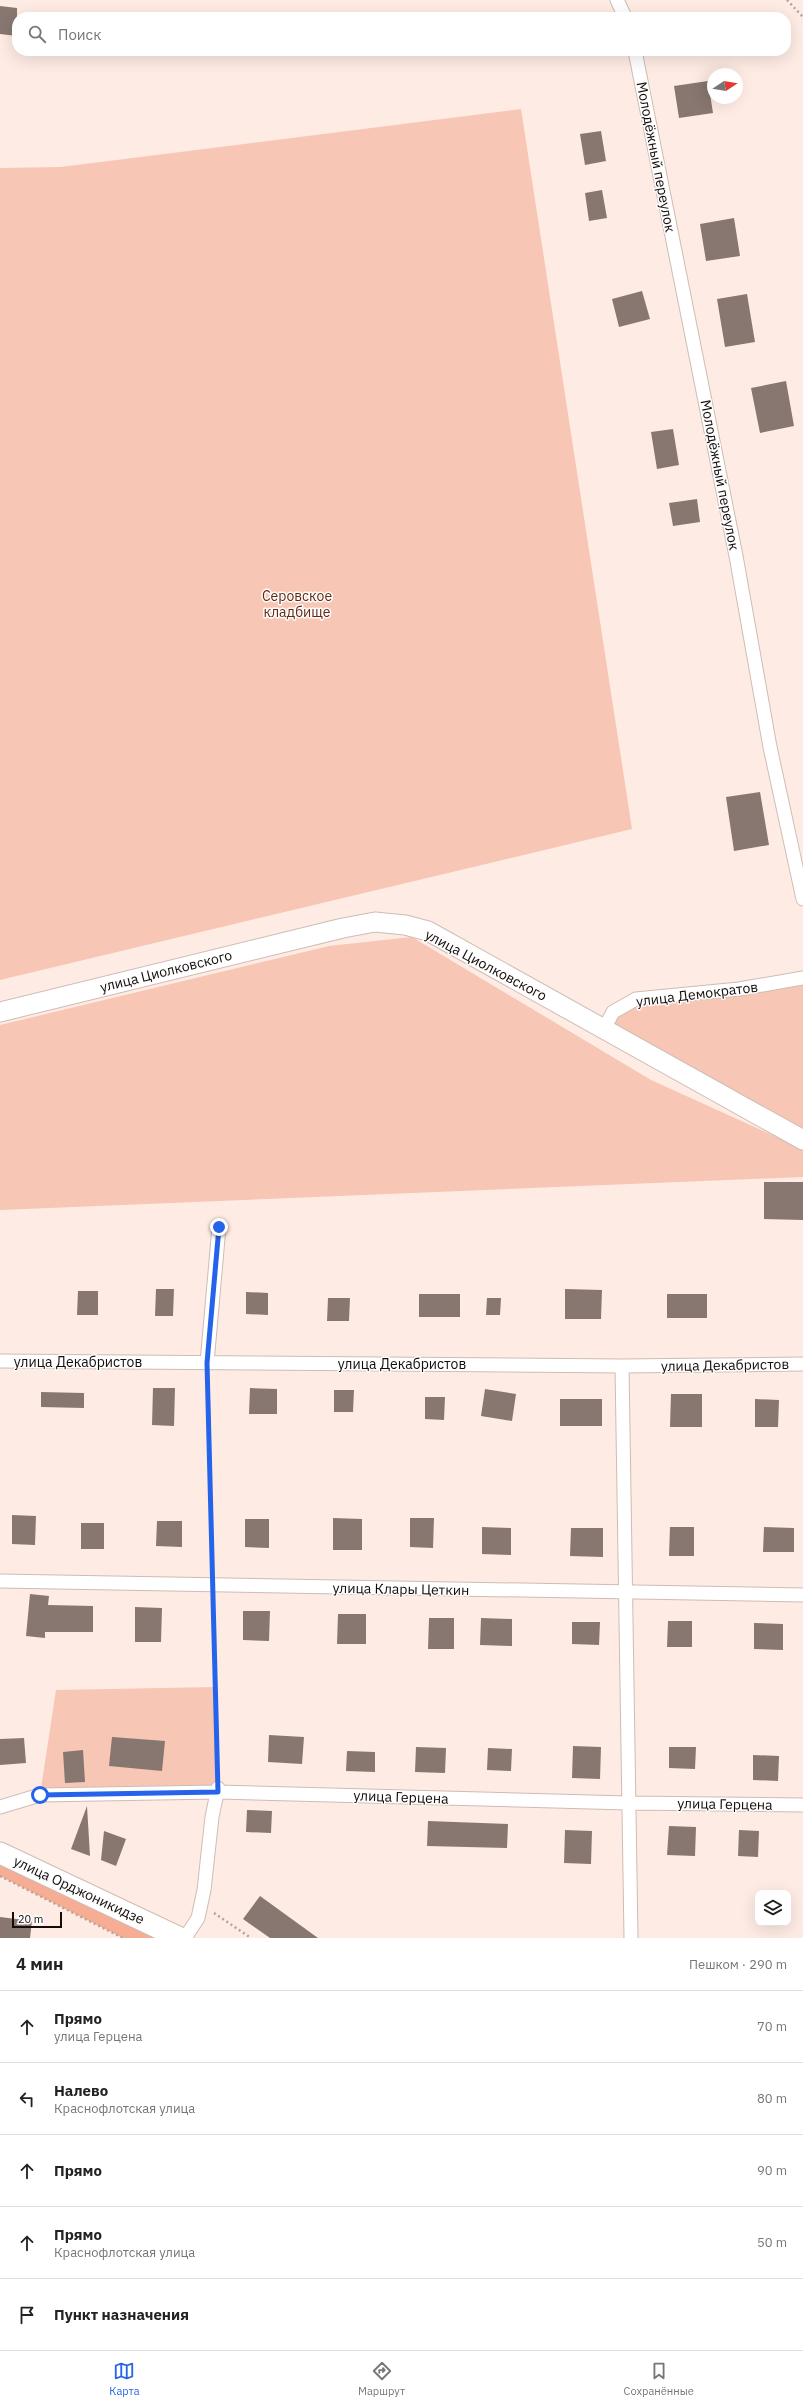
<!DOCTYPE html>
<html lang="ru">
<meta charset="utf-8">
<style>
:root{--surface:#fff;--page:#f2f2f2;--text:#222;--muted:#767676;--line:#e0e0e0;--accent:#2563eb}
body{margin:0;font-family:"IBM Plex Sans",sans-serif;background:var(--page);color:var(--text)}
.controls{position:absolute;right:12px;bottom:12px;display:grid;overflow:hidden;border-radius:8px;box-shadow:0 4px 16px #0002}
.controls button{width:36px;height:36px;display:grid;place-items:center;padding:0;border:0;border-bottom:1px solid var(--line);background:var(--surface);color:var(--text);font:20px sans-serif}
.compass{position:absolute;left:707px;top:68px;width:36px;height:36px;border-radius:50%;background:var(--surface);box-shadow:0 4px 16px #0002;rotate:78deg}
.scale{position:absolute;left:12px;bottom:10px;width:50px;box-sizing:border-box;padding-left:4px;border:2px solid #120c0a;border-top:0;font-size:11px;line-height:14px;white-space:nowrap;color:#120c0a;-webkit-text-stroke:3px #fdfdfd;paint-order:stroke}
.stop{position:absolute;width:12px;height:12px;margin:-9px;border:3px solid #2563eb;border-radius:50%;background:#fff}
.stop.end{background:#2563eb;border-color:#fff;box-shadow:0 1px 4px #0008}
.list{margin:0;padding:0;list-style:none}
h2{display:flex;justify-content:space-between;align-items:center;height:52px;margin:0;padding:0 16px;font-size:17px}
h2 small{font-size:13px;font-weight:400;color:var(--muted)}
.list li{display:grid;grid-template-columns:26px 1fr auto;gap:12px;align-items:center;box-sizing:border-box;height:72px;padding:0 16px;border-top:1px solid var(--line)}
.list b{display:block;font-size:15px;white-space:nowrap}
.list p{margin:0;font-size:13px;white-space:nowrap;color:var(--muted)}
.list em{font-size:13px;font-style:normal;color:var(--muted)}
.icon{flex:none;width:22px;height:22px;fill:none;stroke:currentColor;stroke-width:2;stroke-linecap:round;stroke-linejoin:round}
.map{position:relative;flex:none;width:803px;height:1938px;overflow:hidden}
.search{position:absolute;background:var(--surface);box-shadow:0 4px 16px #0002;left:12px;right:12px;top:12px;height:44px;display:flex;align-items:center;gap:10px;box-sizing:border-box;padding:0 14px;border-radius:16px;color:var(--muted);font-size:15px}
.sheet{height:412px;background:var(--surface)}
nav{display:flex;justify-content:space-around;align-items:center;box-sizing:border-box;height:56px;border-top:1px solid var(--line);background:var(--surface);font-size:11px;color:var(--muted)}
nav a{display:grid;justify-items:center;gap:2px}
nav .on{color:var(--accent)}
.map>svg:first-child{display:block}
.green{fill:#f7c6b4}
.forest{fill:#f6ad93}
.building{fill:#887771}
.lines{fill:none;stroke-linecap:round;stroke-linejoin:round}
.street-casing{stroke:#cebcb5;stroke-width:15}
.secondary-casing{stroke:#cebcb5;stroke-width:21}
.primary-casing{stroke:#cebcb5;stroke-width:23}
.path{stroke:#b1a39d;stroke-width:2.5;stroke-dasharray:2 3;stroke-linecap:butt}
.street{stroke:#fff;stroke-width:13}
.secondary{stroke:#fff;stroke-width:19}
.primary{stroke:#fff;stroke-width:21}
.route{stroke:#2563eb;stroke-width:5}
.labels{text-anchor:middle;stroke-width:3;stroke-linejoin:round;paint-order:stroke}
.street-label{font-size:14px;fill:#120c0a;stroke:#fdfdfd}
.park-label{font-size:14px;fill:#68280e;stroke:#fdfdfd}
</style>
<div class="map">
<svg width="803" height="1938" viewBox="0 0 803 1938">
<rect width="100%" height="100%" fill="#feebe4"/>
<path class="green" d="M521 109 632 829 0 980V168L61 167Z
M412 937 651 1080 803 1149V1177L0 1210V1025L329 946Z
M803 978V1140L604 1029 636 999Z
M215 1687 218 1792 40 1795 56 1690Z"/>
<path class="forest" d="M0 1853 180 1938H123L0 1876Z"/>
<path class="building" d="M0 6 17 8V36L0 34Z
M708 81 713 113 679 118 674 86Z
M601 131 606 161 585 165 580 134Z
M602 190 607 218 589 221 585 193Z
M734 218 740 256 706 261 700 224Z
M642 291 650 319 619 327 612 299Z
M747 294 755 342 725 347 717 299Z
M786 381 794 426 760 433 751 388Z
M673 429 679 465 657 469 651 432Z
M697 499 700 522 673 526 669 503Z
M760 792 769 845 734 851 726 797Z
M764 1182H803V1220L764 1219Z
M156 1289H174L173 1316H155Z
M565 1289 602 1290 601 1319H565Z
M78 1291H98V1315H77Z
M246 1292 268 1293V1315L246 1314Z
M419 1294H460V1317H419Z
M667 1294H707V1318H667Z
M328 1298H350L349 1321H327Z
M487 1298H501L500 1315H486Z
M153 1388H175L174 1426 152 1425Z
M250 1388 277 1389V1414H249Z
M485 1389 516 1394 512 1421 481 1416Z
M334 1390H354L353 1412H334Z
M41 1392 84 1393V1408L41 1407Z
M671 1394H702V1427H670Z
M425 1397H445L444 1420 425 1419Z
M560 1399H602V1426H560Z
M755 1399 779 1400 778 1427H755Z
M12 1515 36 1516 35 1545 12 1544Z
M333 1518 362 1519V1550H333Z
M410 1518H434L433 1548 410 1547Z
M245 1519H269V1548L245 1547Z
M157 1521H182V1547L156 1546Z
M81 1523H104V1549H81Z
M482 1527 511 1528V1555L482 1554Z
M670 1527H694V1556H669Z
M764 1527 794 1528V1552H763Z
M571 1528H603V1557L570 1556Z
M30 1594 49 1596 48 1605 93 1606V1632H45V1638L26 1636Z
M135 1607 162 1608 161 1642H135Z
M243 1611H270L269 1641 243 1640Z
M338 1614H366V1644H337Z
M429 1618H454V1649H428Z
M481 1618 512 1619V1646L480 1645Z
M668 1621H692V1647H667Z
M572 1622H600L599 1645 572 1644Z
M754 1623 783 1624V1650L754 1649Z
M269 1735 304 1737 302 1764 268 1762Z
M112 1737 165 1741 162 1771 109 1766Z
M24 1738 26 1763 0 1765V1739Z
M573 1746 601 1747 600 1779 572 1778Z
M416 1747 446 1748 445 1773 415 1772Z
M669 1747H696L695 1769 669 1768Z
M488 1748 512 1749 511 1771 487 1770Z
M83 1750 85 1782 65 1783 63 1752Z
M347 1751 375 1752V1772L346 1771Z
M753 1755 779 1756 778 1781 753 1780Z
M87 1806 90 1856 71 1849Z
M247 1810 272 1811 271 1833 246 1832Z
M428 1821 508 1824 507 1848 427 1846Z
M669 1826 696 1827 695 1856 667 1855Z
M565 1830 592 1831 591 1864 564 1863Z
M739 1830 759 1831 758 1857 738 1856Z
M104 1831 126 1839 116 1866 101 1860Z
M260 1896 318 1938H270L243 1919Z
M0 1917 32 1921 30 1938H0Z"/>
<g class="lines">
<defs>
<path id="street" d="M617 0 625 17
M635 51 736 556 770 747 803 899
M604 1029 613 1012 636 999 739 989 803 978
M0 1361 622 1366 803 1364
M207 1363 219 1227
M622 1366 631 1938
M0 1581 803 1595
M0 1807 40 1795 218 1792 628 1803 803 1805
M185 1938 198 1918 204 1890 212 1817 218 1788"/>
<path id="secondary" d="M0 1012 343 928 375 922 405 925 428 931 803 1140"/>
<path id="primary" d="M0 1853 180 1938"/>
</defs>
<use href="#street" class="street-casing"/>
<use href="#secondary" class="secondary-casing"/>
<use href="#primary" class="primary-casing"/>
<path class="path" d="M787 0 803 17
M207 1377 212 1570
M212 1599 218 1774
M0 1876 123 1938
M214 1913 251 1938"/>
<use href="#street" class="street"/>
<use href="#secondary" class="secondary"/>
<use href="#primary" class="primary"/>
</g>
<g class="lines">
<path class="route" d="M40 1795 218 1792 207 1363 219 1227"/>
</g>
<g class="labels">
<g class="street-label">
<text transform="translate(656 157) rotate(79)" y="5">Молодёжный переулок</text>
<text transform="translate(720 475) rotate(79)" y="5">Молодёжный переулок</text>
<text transform="translate(486 965) rotate(28)" y="5">улица Циолковского</text>
<text transform="translate(166 971) rotate(-14)" y="5">улица Циолковского</text>
<text transform="translate(697 994) rotate(-7)" y="5">улица Демократов</text>
<text x="78" y="1367">улица Декабристов</text>
<text x="402" y="1369">улица Декабристов</text>
<text transform="translate(725 1365) rotate(-1)" y="5">улица Декабристов</text>
<text transform="translate(401 1589) rotate(1)" y="5">улица Клары Цеткин</text>
<text transform="translate(401 1797) rotate(2)" y="5">улица Герцена</text>
<text transform="translate(725 1804) rotate(1)" y="5">улица Герцена</text>
<text transform="translate(79 1890) rotate(25)" y="5">улица Орджоникидзе</text>
</g>
<g class="park-label">
<text x="297" y="601">Серовское<tspan x="297" dy="16">кладбище</tspan></text>
</g>
</g>
</svg>
<div class="controls">
<button><svg class="icon" aria-label="layers" viewBox="0 0 24 24"><path d="M12 4l9 5-9 5-9-5zM3 14l9 5 9-5"/></svg></button>
</div>
<svg class="compass" viewBox="-18 -18 36 36"><path d="M0-13l5 13h-10z" fill="#e53935"/><path d="M0 13l5-13h-10z" fill="#767676"/></svg>
<div class="scale">20 m</div>
<div class="stop" style="left:40px;top:1795px"></div>
<div class="stop end" style="left:219px;top:1227px"></div>
<div class="search"><svg class="icon" aria-label="search" viewBox="0 0 24 24"><circle cx="10" cy="10" r="6"/><path d="M15 15l6 6"/></svg>Поиск</div>
</div>
<section class="sheet">
<h2>4 мин<small>Пешком · 290 m</small></h2>
<ul class="list">
<li><svg class="icon" aria-label="ahead" viewBox="0 0 24 24"><path d="M12 20V5M6 11l6-6 6 6"/></svg><div><b>Прямо</b><p>улица Герцена</p></div><em>70 m</em></li>
<li><svg class="icon" aria-label="left" viewBox="0 0 24 24"><path d="M17 20v-9H6M10 6l-5 5 5 5"/></svg><div><b>Налево</b><p>Краснофлотская улица</p></div><em>80 m</em></li>
<li><svg class="icon" aria-label="ahead" viewBox="0 0 24 24"><path d="M12 20V5M6 11l6-6 6 6"/></svg><div><b>Прямо</b></div><em>90 m</em></li>
<li><svg class="icon" aria-label="ahead" viewBox="0 0 24 24"><path d="M12 20V5M6 11l6-6 6 6"/></svg><div><b>Прямо</b><p>Краснофлотская улица</p></div><em>50 m</em></li>
<li><svg class="icon" aria-label="arrive" viewBox="0 0 24 24"><path d="M6 21V4h12l-3 4 3 4H6"/></svg><div><b>Пункт назначения</b></div></li>
</ul>
</section>
<nav>
<a class="on"><svg class="icon" aria-label="map" viewBox="0 0 24 24"><path d="M3 6l6-2 6 2 6-2v14l-6 2-6-2-6 2zM9 4v14M15 6v14"/></svg>Карта</a>
<a><svg class="icon" aria-label="directions" viewBox="0 0 24 24"><path d="M12 3l9 9-9 9-9-9zM9 14v-3h6M13 9l2 2-2 2"/></svg>Маршрут</a>
<a><svg class="icon" aria-label="saved" viewBox="0 0 24 24"><path d="M7 4h10v16l-5-4-5 4z"/></svg>Сохранённые</a>
</nav>
